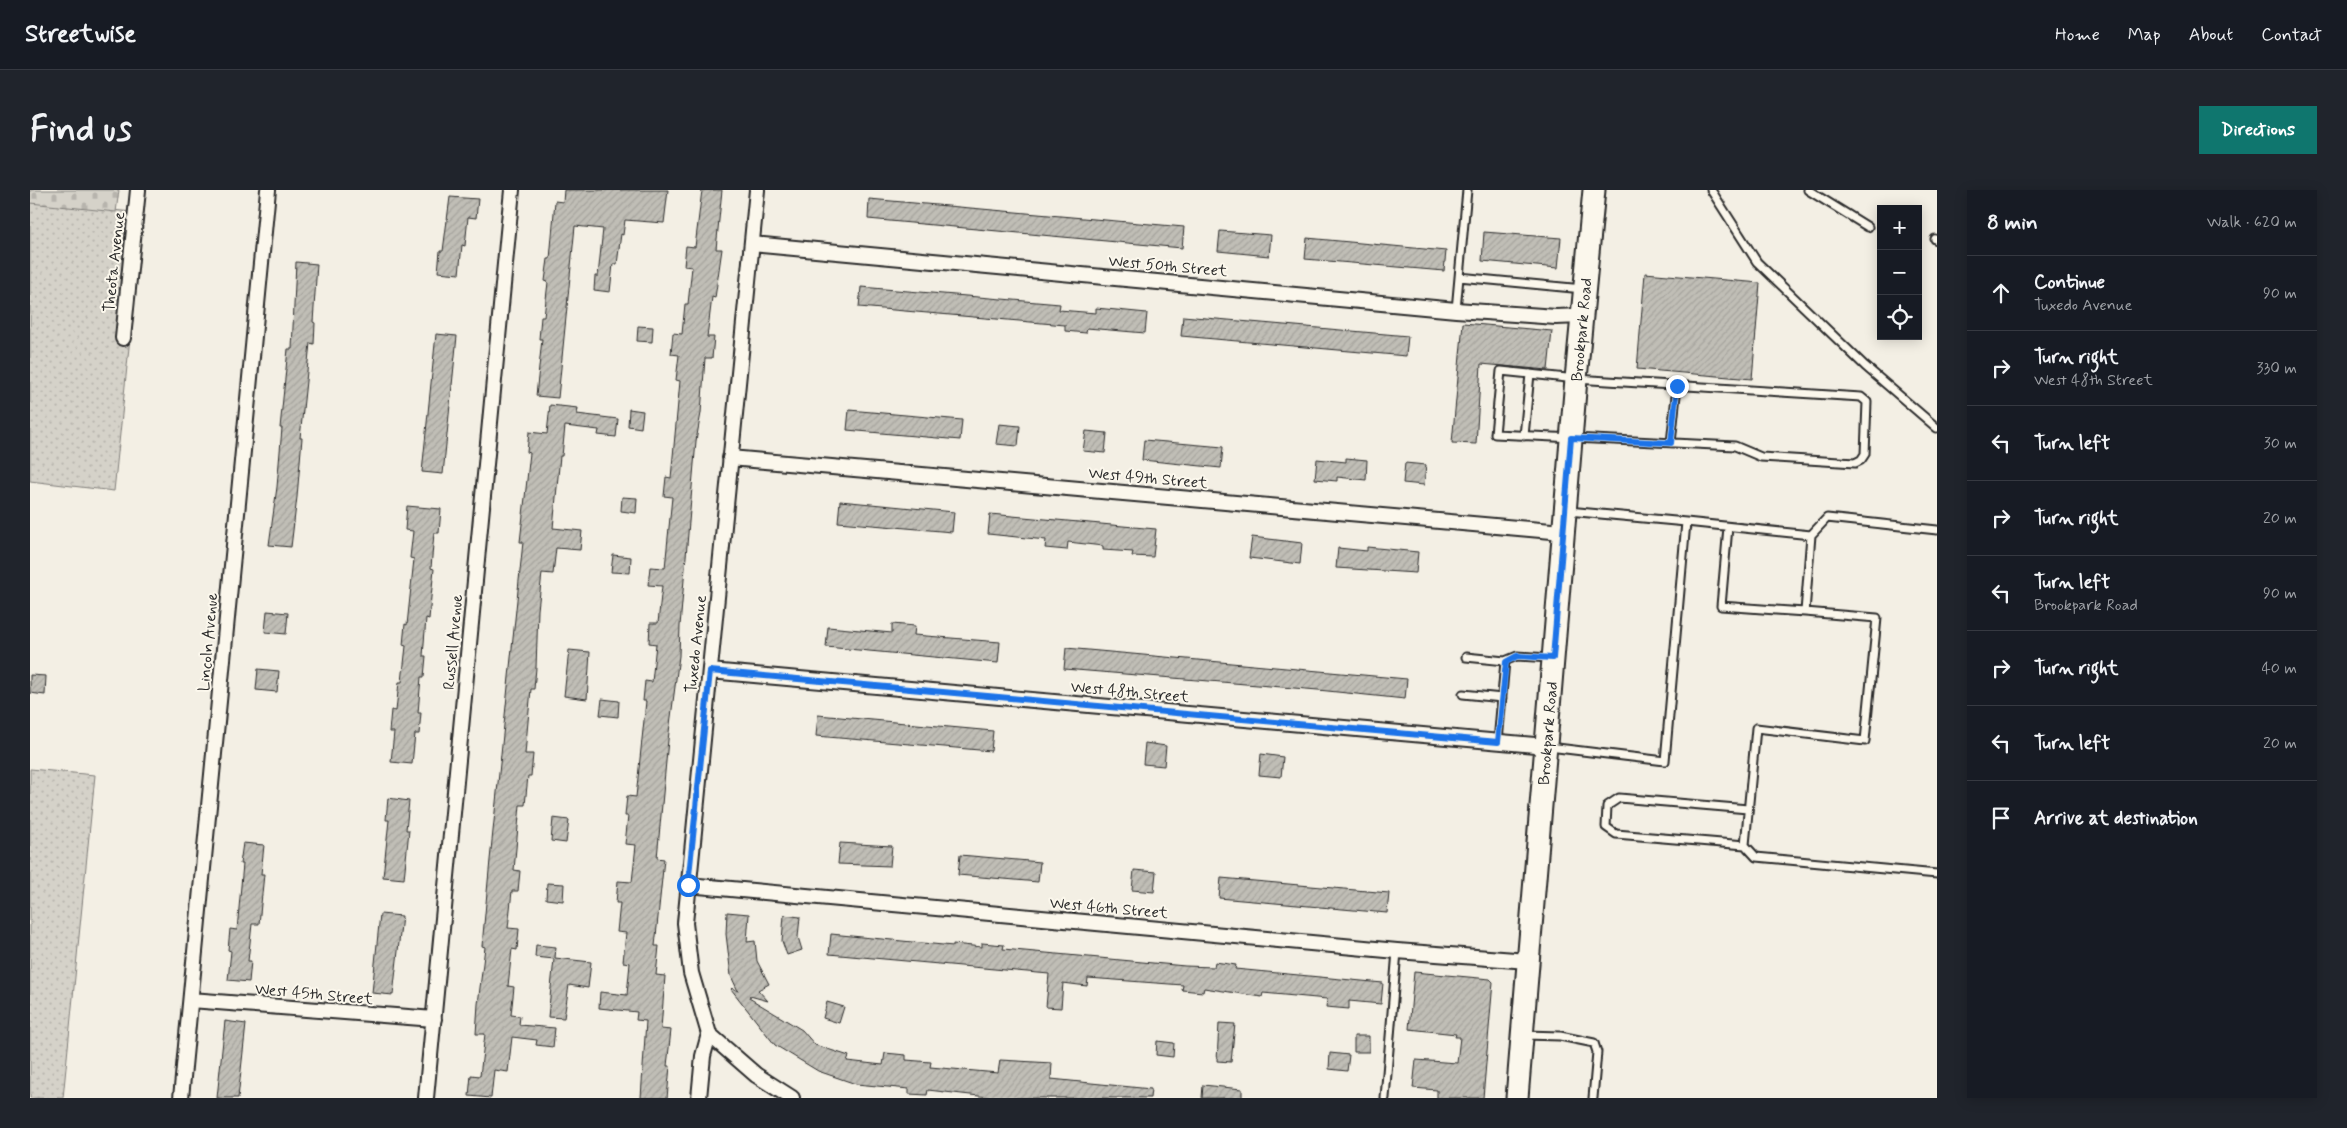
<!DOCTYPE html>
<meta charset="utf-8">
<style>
:root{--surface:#171b24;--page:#20242c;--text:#f1f3f6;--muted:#9ea1a6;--line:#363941;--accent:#0f766e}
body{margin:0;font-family:Mynerve,sans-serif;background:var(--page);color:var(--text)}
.controls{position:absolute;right:15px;top:15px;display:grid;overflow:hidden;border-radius:0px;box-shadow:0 2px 12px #0003}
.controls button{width:45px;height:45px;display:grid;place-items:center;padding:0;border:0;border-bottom:1px solid var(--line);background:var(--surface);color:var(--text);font:25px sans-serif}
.stop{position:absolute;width:15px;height:15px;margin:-11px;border:4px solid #1a73e8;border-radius:50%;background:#fff}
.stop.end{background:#1a73e8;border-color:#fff;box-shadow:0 1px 5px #0008}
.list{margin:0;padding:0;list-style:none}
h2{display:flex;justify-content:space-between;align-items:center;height:65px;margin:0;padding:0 20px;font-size:21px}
h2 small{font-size:16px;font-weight:400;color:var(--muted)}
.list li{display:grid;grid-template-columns:32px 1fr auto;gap:15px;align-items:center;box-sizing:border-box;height:75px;padding:0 20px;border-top:1px solid var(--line)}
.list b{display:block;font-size:19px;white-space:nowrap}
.list p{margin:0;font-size:16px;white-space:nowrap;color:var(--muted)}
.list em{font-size:16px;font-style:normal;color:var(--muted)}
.icon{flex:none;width:28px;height:28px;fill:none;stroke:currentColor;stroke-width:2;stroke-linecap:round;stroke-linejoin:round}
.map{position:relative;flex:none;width:1907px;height:908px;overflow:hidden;border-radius:0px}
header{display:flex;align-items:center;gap:30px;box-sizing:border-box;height:70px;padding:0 25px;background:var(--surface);border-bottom:1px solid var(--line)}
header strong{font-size:24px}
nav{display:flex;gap:28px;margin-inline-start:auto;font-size:18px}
.intro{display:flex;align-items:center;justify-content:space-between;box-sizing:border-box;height:120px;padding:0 30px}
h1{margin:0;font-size:35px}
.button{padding:12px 22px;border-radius:0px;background:var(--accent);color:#fff;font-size:18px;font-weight:700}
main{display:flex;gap:30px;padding:0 30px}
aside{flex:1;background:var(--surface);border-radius:0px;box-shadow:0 2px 12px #0003}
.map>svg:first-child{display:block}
.grass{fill:url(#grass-dots);stroke:#807e7a}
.cemetery{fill:url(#cemetery-stones);stroke:#807e7a}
.building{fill:url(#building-hatch);stroke:#2b2b2b}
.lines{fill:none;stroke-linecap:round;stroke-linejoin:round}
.service-casing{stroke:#2b2b2b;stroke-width:11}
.minor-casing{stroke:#2b2b2b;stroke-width:18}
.primary-casing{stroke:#2b2b2b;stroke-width:25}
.service{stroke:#fbf7ec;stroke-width:7}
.minor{stroke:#fbf7ec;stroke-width:14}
.primary{stroke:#fbf7ec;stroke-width:21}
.route{stroke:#1a73e8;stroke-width:6}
.labels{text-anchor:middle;stroke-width:4;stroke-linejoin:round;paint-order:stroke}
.street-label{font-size:16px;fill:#2b2b2b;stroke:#fbf7ec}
</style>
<header>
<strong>Streetwise</strong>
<nav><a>Home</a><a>Map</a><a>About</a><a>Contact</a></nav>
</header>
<div class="intro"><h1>Find us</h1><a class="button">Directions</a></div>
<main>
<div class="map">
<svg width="1907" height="908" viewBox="0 0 1907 908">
<defs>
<pattern id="grass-dots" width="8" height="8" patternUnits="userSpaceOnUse" patternTransform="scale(1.25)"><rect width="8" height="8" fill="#d5d2c9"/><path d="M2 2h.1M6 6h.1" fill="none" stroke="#b7b4ad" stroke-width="1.8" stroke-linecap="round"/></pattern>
<pattern id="cemetery-stones" width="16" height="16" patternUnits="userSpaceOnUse" patternTransform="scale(1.25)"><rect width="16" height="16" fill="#d5d2c9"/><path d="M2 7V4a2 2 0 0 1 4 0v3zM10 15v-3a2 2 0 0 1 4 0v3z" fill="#b7b4ad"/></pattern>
<pattern id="building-hatch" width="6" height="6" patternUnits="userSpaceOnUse" patternTransform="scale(1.25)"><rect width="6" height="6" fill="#c0beb6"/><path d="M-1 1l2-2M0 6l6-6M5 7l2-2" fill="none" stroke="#a5a39d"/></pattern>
</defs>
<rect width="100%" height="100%" fill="#f3efe4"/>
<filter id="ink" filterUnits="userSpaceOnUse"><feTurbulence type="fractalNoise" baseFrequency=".02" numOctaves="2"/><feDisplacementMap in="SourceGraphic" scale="10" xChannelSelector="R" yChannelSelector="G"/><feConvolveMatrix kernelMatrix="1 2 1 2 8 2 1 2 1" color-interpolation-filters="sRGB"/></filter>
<g filter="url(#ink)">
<path class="grass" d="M0 12 113 23 84 301 0 291Z
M0 579 65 585 33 908H0Z"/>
<path class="cemetery" d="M0 0H89L86 22 0 13Z"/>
<path class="building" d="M534 0H638L634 33 595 30 593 45 591 44 587 74H583L580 102 564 100 565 86H568L573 39 545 36 528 208 506 206 512 149H509L511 127H514L518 92 515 91 518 69H520L525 11 533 12Z
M672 0H692L686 59H692L685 108 682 107 677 147H684L682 168H675L671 223 666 251 650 436 649 466 638 550 627 668 634 669 625 756H629L626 785 635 786 631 839 641 840 637 876H640L637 908H611L616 831 606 830 607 822 569 818 570 802 597 805 600 773 593 772 596 743 587 742 590 713H586L588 691 602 692 606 655 595 654 598 626H595L597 606 606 607 616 511H613L615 491 622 492 626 454 619 453 620 433H628L632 396 618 395 620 377 635 378 642 307 634 306 636 287 641 288 650 191 646 190 649 165 641 164 643 143 652 144 655 114H658L662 77 654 76 656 56 665 57Z
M420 7 448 9 446 28 438 27 435 56 432 55 429 84 408 82 410 61H413Z
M839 9 1154 37 1152 58 838 29Z
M1190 41 1241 45 1239 66 1188 61Z
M1454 42 1531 48 1528 78 1452 71Z
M1277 48 1416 61 1414 81 1275 69Z
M266 72 287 74 283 132 285 133 284 154 280 153 270 248H272L267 307 261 357 239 355 247 297 252 238H250L258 159H262Z
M1615 83 1730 93 1722 189 1607 179Z
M831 97 1030 114 1029 120 1066 123V118L1117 123 1115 143 1057 138 1056 143 1035 141V135L829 117Z
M1153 126 1378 146 1376 166 1151 146Z
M1433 133 1522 141 1518 180 1451 174 1446 254 1422 253Z
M608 136 623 137 622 152 607 151Z
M406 144 427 146 413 284 392 282Z
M520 215 548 218 547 224 588 229 586 247 568 245 569 240 535 236 532 266H530L523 338 552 341 550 360 526 358 523 384 512 383 508 420 506 478 504 499H501L495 564H503L501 586H498L495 615H490L484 680 490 681 488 701H482L478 738 489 739 487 760 482 759 478 796 484 797 481 825 490 826 489 835 525 838 523 857 506 855 507 850 482 847 478 882 464 880 461 908 439 906 441 885 450 886 455 844H446L448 814 455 757 452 756 460 670 493 352H490L500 263 497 262 499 242 517 244Z
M599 219 613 221 611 238 598 236Z
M819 220 932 230 930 250 817 240Z
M969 234 990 236 988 256 966 254Z
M1056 241 1077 243 1075 263 1053 261Z
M1114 250 1193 257 1191 278 1112 270Z
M1316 268 1337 270 1336 290 1307 287V291L1285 289 1287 269 1316 272Z
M1375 273 1396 275 1394 295 1373 293Z
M592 307 607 308 606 323 591 321Z
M810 311 924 322 922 342 808 332Z
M377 316 411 319 409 343H404L401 378 404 379 401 407 399 429 396 428 393 466H396L394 487H391L388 523H391L389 544H385L382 574 361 572 364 542H359L361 520 366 521 369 492H372L376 456 373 455 375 434 377 435 384 369 380 368 383 341 375 340Z
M960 324 1126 339 1123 367 1102 366 1103 362 1073 360V356L1038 352 1037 360 1015 358 1016 350 958 344Z
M1222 347 1272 353 1270 374 1219 368Z
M1337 357 1388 362 1386 383 1306 378 1308 358 1337 361Z
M583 365 601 367 600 383 581 382Z
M237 421 258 423 256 444 235 442Z
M862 434 885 436 884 445 970 452 968 473 796 457 798 437 862 443Z
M1036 458 1377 489 1375 509 1288 500 1034 479Z
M539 460 560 462 557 509 534 506Z
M228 479 249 481 247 502 226 500Z
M0 485 16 486 15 505 0 503Z
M572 509 589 511 588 527 570 525Z
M788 525 963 541 961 561 786 546Z
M1115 553 1136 556 1134 576 1113 574Z
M1231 564 1253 567 1251 587 1229 585Z
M358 608 379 611 376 640H379L374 689 353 687 359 630H356Z
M523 628 539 630 536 653 521 651Z
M213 653 234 655 231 684H234L229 734H222L218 771H221L219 792 198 790 201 761 198 760 200 739 207 740 213 674H210Z
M810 653 862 656 860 676 808 674Z
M930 665 1010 672 1008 692 928 685Z
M1104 680 1126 682 1124 702 1102 700Z
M1191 688 1359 703 1357 723 1189 708Z
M517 693 534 694 533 711 516 709Z
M697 722 719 724 717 752 725 751 727 771 739 794 728 800 738 811 720 806 719 808 772 840 785 855 819 866 817 871 853 875 855 863 876 865V870L901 872 900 877 968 883 970 870 1022 873 1021 889 1121 899 1120 908H966L898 900 897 905 879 904V899L826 894 788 881 745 855 701 799 702 798 708 801 701 786 696 744Z
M350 724 372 726 363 805 342 803Z
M754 725 770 727 768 747 772 760 757 765 752 751Z
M801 744 923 756V754L952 757V753L974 755 973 759 1155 776 1184 777 1185 772 1206 775 1205 779 1353 793 1351 814 1319 811V819L1296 817 1297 809 1233 803 1232 807 1174 798 1173 802 1152 800 1153 795 1058 788 1057 796 1033 793 1031 818 1016 817 1019 784 799 764Z
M506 755 526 757 525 768 561 772 558 798 539 795 534 828 518 827 524 769 505 767Z
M1384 782 1460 789 1463 792 1453 908H1407V900L1383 898 1386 870 1427 873 1430 847H1425L1426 844 1379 839Z
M797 812 814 817 809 833 793 828Z
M195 831 216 834 208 908H187Z
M1189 833 1205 834 1201 872 1187 871Z
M1324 846H1339V862H1324Z
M1127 851 1144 853 1143 867 1126 865Z
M1300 863 1319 865 1317 881 1299 879Z
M1173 895 1212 899V908H1172Z"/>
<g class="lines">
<defs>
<path id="service" d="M1681 0 1727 72 1835 176 1907 238
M1778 0 1838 37
M1905 49 1907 50
M1429 87 1553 99
M1426 120 1437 0
M1471 181 1546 189 1831 207 1837 212 1835 264 1831 270 1825 273 1731 267 1705 256 1465 244Z
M1494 246 1500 184
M1641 253 1647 196
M1656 332 1781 345 1797 328 1907 340
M1698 337 1691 416 1775 422
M1781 345 1775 422 1847 428 1835 551 1726 538 1715 655 1726 667 1907 684
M1436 467 1475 471 1487 466 1520 468
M1433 504 1472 508
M1468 552 1475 471
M1519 557 1635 571 1656 332 1538 321
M1715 655 1586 644 1576 637 1577 616 1589 608 1718 619
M1495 845 1530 846 1564 853 1567 862 1563 908
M1355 908 1367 761"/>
<path id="minor" d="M722 54 1426 120 1526 127 1551 126
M93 148 108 0
M700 268 1533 342
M680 481 1516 556
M658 695 1367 761 1498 771
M161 810 404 829
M679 844 726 885 762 908
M151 908 238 0
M396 908 482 0
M669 908 673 866 679 844 661 783 655 733 727 0"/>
<g id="primary">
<path id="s1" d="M1487 908 1546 189 1564 0"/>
</g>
</defs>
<use href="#service" class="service-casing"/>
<use href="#minor" class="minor-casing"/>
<use href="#primary" class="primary-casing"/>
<use href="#service" class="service"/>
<use href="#minor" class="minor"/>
<use href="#primary" class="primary"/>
</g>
</g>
<g class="lines" filter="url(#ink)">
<path class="route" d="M658 695 680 481 1468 552 1476 472 1487 466 1523 468 1541 248 1641 253 1647 196"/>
</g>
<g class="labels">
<g class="street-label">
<text transform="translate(83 72) rotate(-84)" y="6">Theota Avenue</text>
<text transform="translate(1138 75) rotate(5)" y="6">West 50th Street</text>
<text dy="6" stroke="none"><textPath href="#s1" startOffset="771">Brookpark Road</textPath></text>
<text transform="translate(1118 287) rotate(5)" y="6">West 49th Street</text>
<text transform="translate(177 452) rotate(-85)" y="6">Lincoln Avenue</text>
<text transform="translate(422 452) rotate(-85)" y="6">Russell Avenue</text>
<text transform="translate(665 454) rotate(-84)" y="6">Tuxedo Avenue</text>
<text transform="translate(1100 501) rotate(5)" y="6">West 48th Street</text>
<text dy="6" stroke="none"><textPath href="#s1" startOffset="366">Brookpark Road</textPath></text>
<text transform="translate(1079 717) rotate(5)" y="6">West 46th Street</text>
<text transform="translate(284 803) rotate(5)" y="6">West 45th Street</text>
</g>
</g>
</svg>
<div class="controls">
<button>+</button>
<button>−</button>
<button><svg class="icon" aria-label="locate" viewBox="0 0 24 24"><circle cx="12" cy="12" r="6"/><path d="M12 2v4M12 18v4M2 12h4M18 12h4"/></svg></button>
</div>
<div class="stop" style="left:658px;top:695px"></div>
<div class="stop end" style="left:1647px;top:196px"></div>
</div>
<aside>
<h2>8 min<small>Walk · 620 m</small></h2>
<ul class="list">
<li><svg class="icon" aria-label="ahead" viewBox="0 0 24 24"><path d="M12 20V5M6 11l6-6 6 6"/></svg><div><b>Continue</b><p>Tuxedo Avenue</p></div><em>90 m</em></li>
<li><svg class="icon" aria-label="right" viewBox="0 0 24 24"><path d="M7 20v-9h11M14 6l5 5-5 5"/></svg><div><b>Turn right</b><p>West 48th Street</p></div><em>330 m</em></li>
<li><svg class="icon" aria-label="left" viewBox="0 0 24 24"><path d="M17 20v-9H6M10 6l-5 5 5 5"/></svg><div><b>Turn left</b></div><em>30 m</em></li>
<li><svg class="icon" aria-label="right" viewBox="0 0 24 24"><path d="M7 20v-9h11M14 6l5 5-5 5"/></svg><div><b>Turn right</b></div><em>20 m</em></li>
<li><svg class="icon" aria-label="left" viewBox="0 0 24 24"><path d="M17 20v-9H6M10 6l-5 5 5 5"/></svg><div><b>Turn left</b><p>Brookpark Road</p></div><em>90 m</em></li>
<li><svg class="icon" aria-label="right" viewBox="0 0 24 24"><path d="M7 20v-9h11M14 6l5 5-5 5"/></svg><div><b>Turn right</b></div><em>40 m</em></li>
<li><svg class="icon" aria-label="left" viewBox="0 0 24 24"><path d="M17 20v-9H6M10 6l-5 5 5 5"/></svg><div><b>Turn left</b></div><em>20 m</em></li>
<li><svg class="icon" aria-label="arrive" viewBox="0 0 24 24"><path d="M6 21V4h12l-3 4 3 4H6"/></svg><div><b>Arrive at destination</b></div></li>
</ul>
</aside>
</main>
